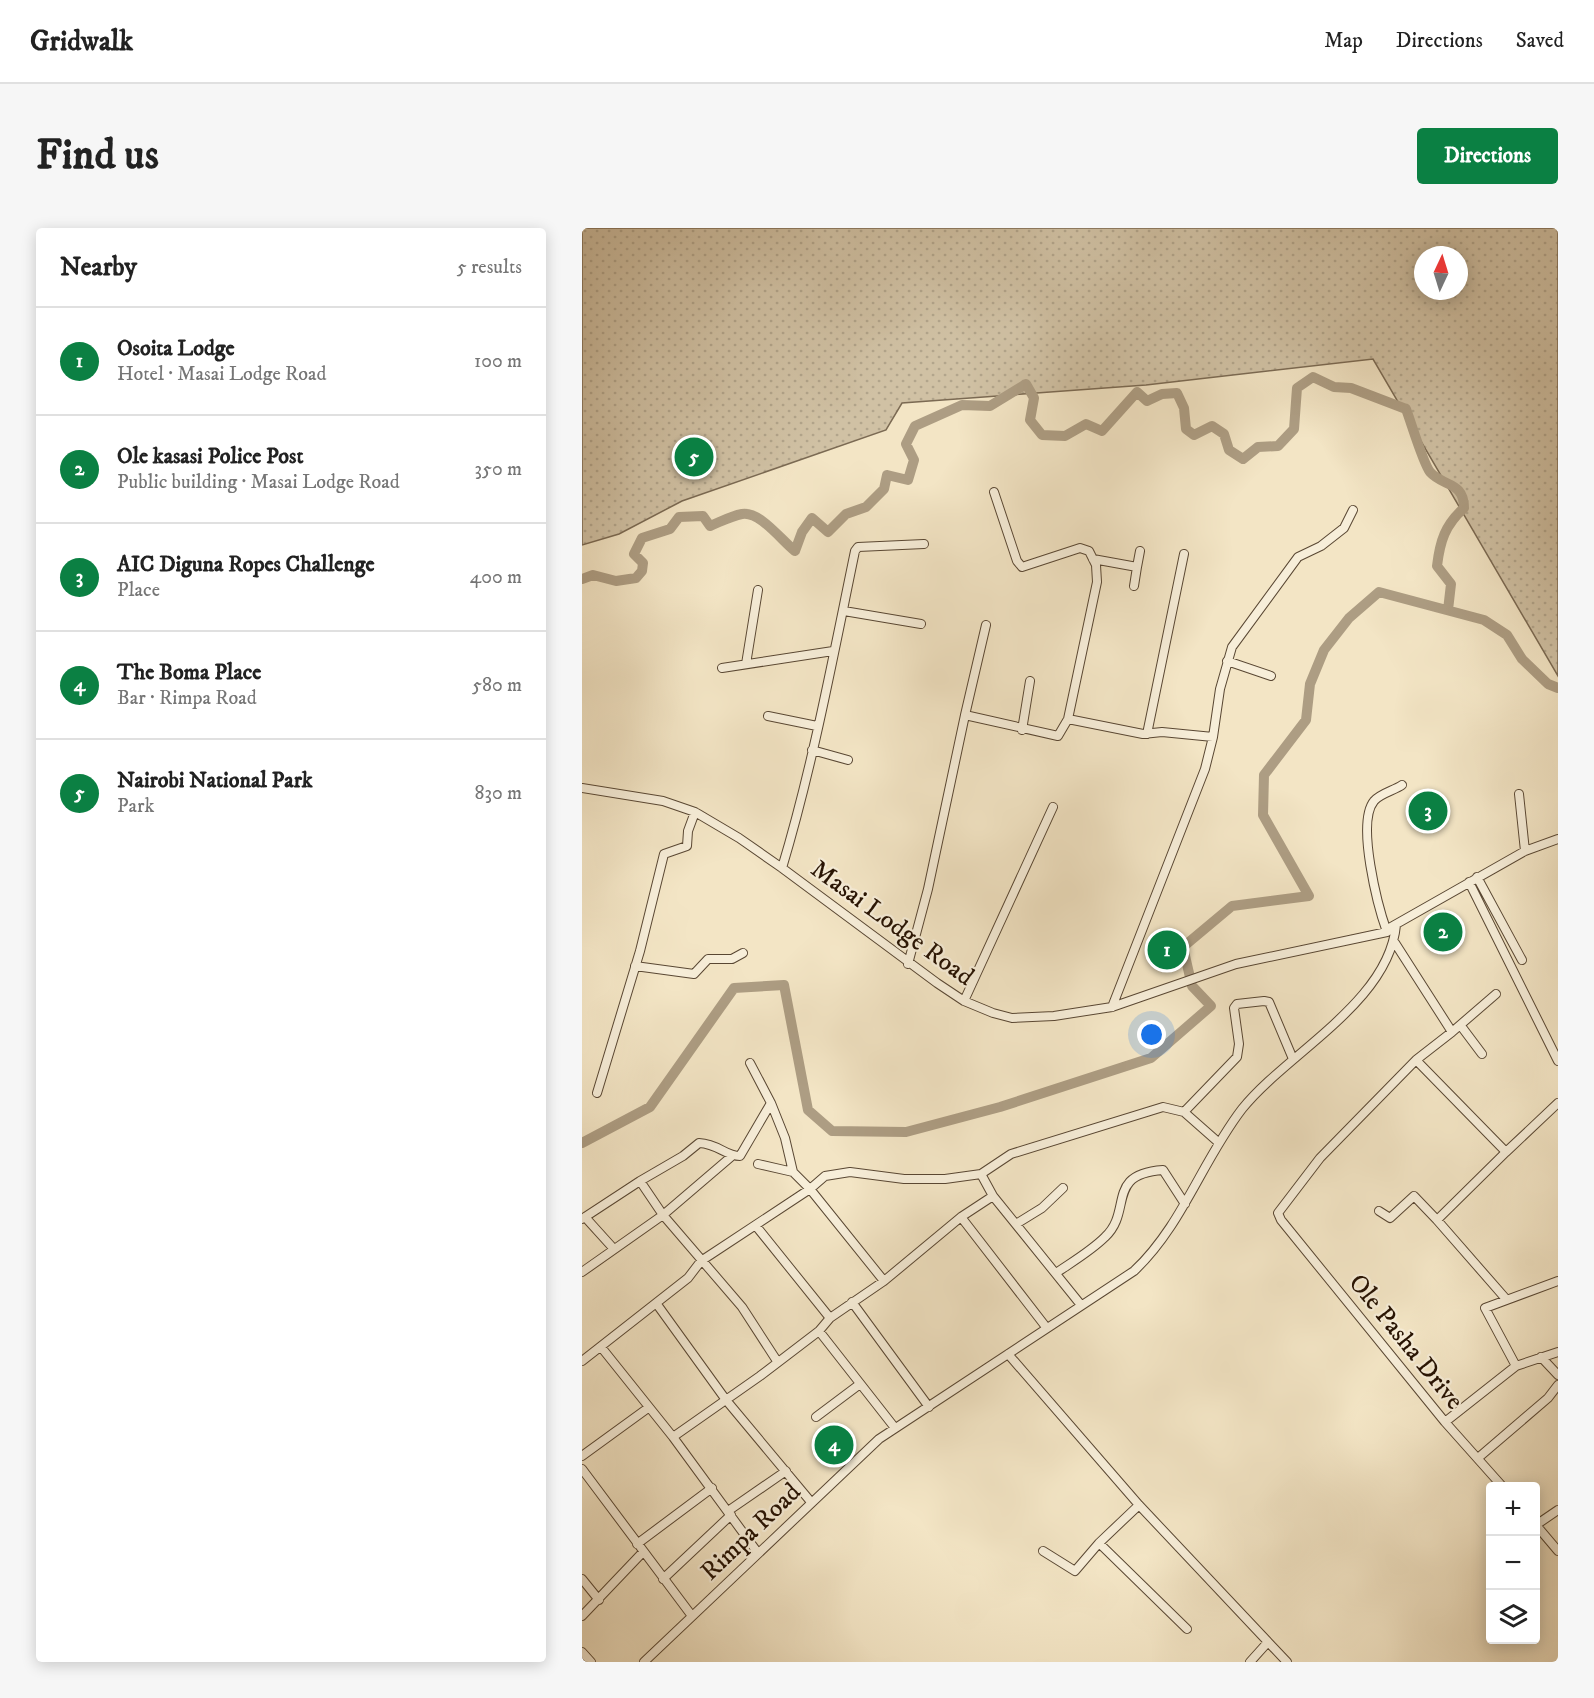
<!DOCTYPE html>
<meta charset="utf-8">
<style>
:root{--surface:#fff;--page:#f6f6f6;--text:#222;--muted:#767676;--line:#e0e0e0;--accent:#0b8043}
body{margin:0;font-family:"IM FELL DW Pica",serif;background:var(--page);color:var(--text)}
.controls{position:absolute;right:18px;bottom:18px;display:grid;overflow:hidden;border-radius:6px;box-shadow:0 3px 15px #0003}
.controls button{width:54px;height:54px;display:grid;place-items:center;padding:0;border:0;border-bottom:2px solid var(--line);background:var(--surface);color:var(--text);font:30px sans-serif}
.compass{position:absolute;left:832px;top:18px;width:54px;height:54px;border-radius:50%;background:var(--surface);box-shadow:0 3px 15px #0003;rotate:4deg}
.you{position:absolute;left:570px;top:807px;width:21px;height:21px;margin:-15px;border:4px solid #fff;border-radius:50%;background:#1a73e8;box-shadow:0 0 0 9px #1a73e833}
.badge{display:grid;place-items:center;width:39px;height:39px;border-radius:50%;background:var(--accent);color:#fff;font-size:20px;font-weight:700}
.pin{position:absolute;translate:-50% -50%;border:3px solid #fff;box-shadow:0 2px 6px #0006}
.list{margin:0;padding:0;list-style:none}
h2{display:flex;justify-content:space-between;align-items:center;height:78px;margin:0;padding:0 24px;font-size:26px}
h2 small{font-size:20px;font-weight:400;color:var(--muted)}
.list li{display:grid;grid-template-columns:39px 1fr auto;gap:18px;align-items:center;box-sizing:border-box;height:108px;padding:0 24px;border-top:2px solid var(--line)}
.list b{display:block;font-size:22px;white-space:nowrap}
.list p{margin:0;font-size:20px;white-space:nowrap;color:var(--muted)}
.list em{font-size:20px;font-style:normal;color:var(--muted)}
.icon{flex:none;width:33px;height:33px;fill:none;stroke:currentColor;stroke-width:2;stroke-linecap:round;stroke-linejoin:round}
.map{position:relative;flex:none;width:976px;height:1434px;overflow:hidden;border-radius:6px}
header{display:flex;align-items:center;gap:36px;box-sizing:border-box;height:84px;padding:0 30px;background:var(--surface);border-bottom:2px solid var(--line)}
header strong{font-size:28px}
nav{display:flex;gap:33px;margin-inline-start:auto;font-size:21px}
.intro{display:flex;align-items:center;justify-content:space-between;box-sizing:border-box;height:144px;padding:0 36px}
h1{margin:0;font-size:42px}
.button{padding:15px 27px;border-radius:6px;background:var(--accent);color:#fff;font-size:21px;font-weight:700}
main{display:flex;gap:36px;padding:0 36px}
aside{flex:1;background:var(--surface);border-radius:6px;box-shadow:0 3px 15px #0003}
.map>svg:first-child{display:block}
.park{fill:url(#park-dots);stroke:#7b6a53;stroke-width:1.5;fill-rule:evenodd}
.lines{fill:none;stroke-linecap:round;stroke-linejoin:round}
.river{stroke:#ad9d83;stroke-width:10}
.minor-casing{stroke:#594733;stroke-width:10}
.minor{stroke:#f7eed9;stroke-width:8}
.labels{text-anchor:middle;stroke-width:4.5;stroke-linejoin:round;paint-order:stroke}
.street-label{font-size:26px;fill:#261202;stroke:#f7eed9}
</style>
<header>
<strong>Gridwalk</strong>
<nav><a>Map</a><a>Directions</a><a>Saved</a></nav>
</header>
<div class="intro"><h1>Find us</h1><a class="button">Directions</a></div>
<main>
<aside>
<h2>Nearby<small>5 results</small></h2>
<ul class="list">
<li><span class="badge">1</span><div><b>Osoita Lodge</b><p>Hotel · Masai Lodge Road</p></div><em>100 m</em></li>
<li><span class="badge">2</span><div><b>Ole kasasi Police Post</b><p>Public building · Masai Lodge Road</p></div><em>350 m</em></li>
<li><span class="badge">3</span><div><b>AIC Diguna Ropes Challenge</b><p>Place</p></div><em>400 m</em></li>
<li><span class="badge">4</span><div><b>The Boma Place</b><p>Bar · Rimpa Road</p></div><em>580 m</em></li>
<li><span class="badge">5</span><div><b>Nairobi National Park</b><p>Park</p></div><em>830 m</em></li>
</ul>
</aside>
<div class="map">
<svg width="976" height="1434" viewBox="0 0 976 1434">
<defs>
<pattern id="park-dots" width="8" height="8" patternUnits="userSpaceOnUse" patternTransform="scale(1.5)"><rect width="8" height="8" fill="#d0c1a4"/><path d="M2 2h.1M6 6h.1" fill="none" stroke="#b2a58c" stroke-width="1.8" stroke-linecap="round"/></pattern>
</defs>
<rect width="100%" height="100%" fill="#f3e5c5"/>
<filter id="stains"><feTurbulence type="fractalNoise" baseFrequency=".00333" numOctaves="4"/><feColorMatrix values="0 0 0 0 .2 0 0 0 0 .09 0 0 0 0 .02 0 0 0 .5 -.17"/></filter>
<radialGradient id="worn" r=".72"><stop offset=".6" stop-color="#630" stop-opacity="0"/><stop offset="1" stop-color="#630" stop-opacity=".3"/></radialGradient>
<path class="park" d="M0 0H976V448L791 131 564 157 320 175 304 202 100 273 37 306 0 317ZM841 27H877V63H841Z"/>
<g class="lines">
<path class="river" d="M0 351 11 347 34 353 54 350 60 343 61 335 52 326 60 310 88 301 97 289 121 288 128 298C138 294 149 288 160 286 178 283 199 312 213 323L220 304 230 290 246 304 264 286 284 279 302 261 305 247 326 252 332 232 324 216 333 198 380 177 408 178 444 156 452 170 448 192 460 207 483 208 504 196 520 203 555 164 565 173 580 166 595 165 602 180 604 201 612 207 630 198 642 206 647 222 661 231 676 219 696 218 712 201 715 160 731 149 752 159 769 160 824 181C829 194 841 235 848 244 861 259 882 253 882 280 863 297 858 313 855 338L869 356 866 382
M0 915 68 879 152 760 202 757 226 882 250 903 324 904 418 879 569 830 629 778 610 758 601 719 650 678 727 668 681 587 682 547 724 492 728 456 742 422 767 390 797 364 902 392 925 407 940 431 966 456 976 460"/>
<defs>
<path id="minor" d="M511 331 555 339 558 323
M552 358 555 339
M262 383 339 396
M645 433 689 448
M164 436 176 362
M140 440 251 423
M383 487 404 397
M186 488 235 498
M486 491 561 506 580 504 631 509
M440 502 448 453
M565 506 602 326
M230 522 266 532
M0 560 81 573 113 584 157 610 200 640 355 755 382 773 411 785 430 790 472 788 530 779 654 736 805 704 809 699 943 623 976 611
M937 566 943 623
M200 640C231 537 251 429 273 323L276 319 342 316
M895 649 940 732
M887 654 976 833
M805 704C796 679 774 595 792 573 797 566 813 562 820 557
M813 715 870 804 834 832 738 930 696 985 699 992 863 1194 920 1258
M326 736 346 661 383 487 476 508 486 491 515 354 514 337 507 323 498 320 440 339 435 333 412 264
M53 738 112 746 126 731H150L161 725
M382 773 471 579
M530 779 623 541 631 509 638 461 650 419 716 329 739 318 762 300 771 282
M879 798 900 826
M870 804 914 766
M834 832 924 924 855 992 924 1071
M168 835 189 875 158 928C143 928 137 916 117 915L101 928 58 953 81 987 160 1079 195 1133
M15 865 58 723 82 626 105 618 106 603 113 584
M189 875 203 910 211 944
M602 884 655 829 657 816 652 780 655 776 682 773 687 774 711 831
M924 924 976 875
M176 936 211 944 228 961 243 948 268 944 322 951H363L399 946 429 926 581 879 602 884 636 914
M399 946 411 968
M797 983 808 990 832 968 855 992
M3 989 31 1020
M379 989 464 1099
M0 991 58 953
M434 996 460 980 481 960
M174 998 248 1090
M0 1044 81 987 150 928
M474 1045C490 1034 509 1023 523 1009 551 983 523 946 581 942L603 976
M270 1074 347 1179
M74 1075 144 1172 229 1274
M237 1103 313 1200
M19 1119 91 1209 176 1325
M426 1126 557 1277 705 1434
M959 1129 976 1147
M0 1133 106 1050 119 1033 228 961 302 1053
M934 1138 903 1080 976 1053
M234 1189 278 1156
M863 1194 934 1138 976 1124
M91 1209 178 1148 237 1103 248 1090 302 1053 379 989 411 968 499 1077
M0 1228 66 1180
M896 1230 966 1170 976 1157
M0 1241 110 1388
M557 1277 517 1315 605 1401
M146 1283 204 1243
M954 1297 976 1323
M954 1297 976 1282
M55 1316 130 1260
M461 1323 493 1343 517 1315
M0 1351 17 1372
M81 1351 149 1287
M0 1388 61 1324
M0 1424 9 1434
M62 1434 297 1211 552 1043C600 998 620 933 660 881 705 825 807 774 814 697
M668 1434 686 1414"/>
</defs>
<use href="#minor" class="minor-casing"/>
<use href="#minor" class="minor"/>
</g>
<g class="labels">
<g class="street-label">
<text transform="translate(311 694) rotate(36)" y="9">Masai Lodge Road</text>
<text transform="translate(825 1113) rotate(51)" y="9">Ole Pasha Drive</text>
<text transform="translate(168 1303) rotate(-44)" y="9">Rimpa Road</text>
</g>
</g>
<rect width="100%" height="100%" filter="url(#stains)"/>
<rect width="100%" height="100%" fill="url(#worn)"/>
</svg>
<div class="controls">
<button>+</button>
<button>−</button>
<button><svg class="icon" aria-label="layers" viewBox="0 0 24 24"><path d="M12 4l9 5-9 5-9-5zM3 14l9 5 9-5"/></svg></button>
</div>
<svg class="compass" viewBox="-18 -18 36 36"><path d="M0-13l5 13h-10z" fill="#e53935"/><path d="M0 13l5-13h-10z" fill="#767676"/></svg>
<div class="you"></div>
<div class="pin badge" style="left:585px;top:722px">1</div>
<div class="pin badge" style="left:861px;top:704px">2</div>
<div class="pin badge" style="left:846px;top:583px">3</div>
<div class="pin badge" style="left:252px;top:1217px">4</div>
<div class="pin badge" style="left:112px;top:229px">5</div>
</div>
</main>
